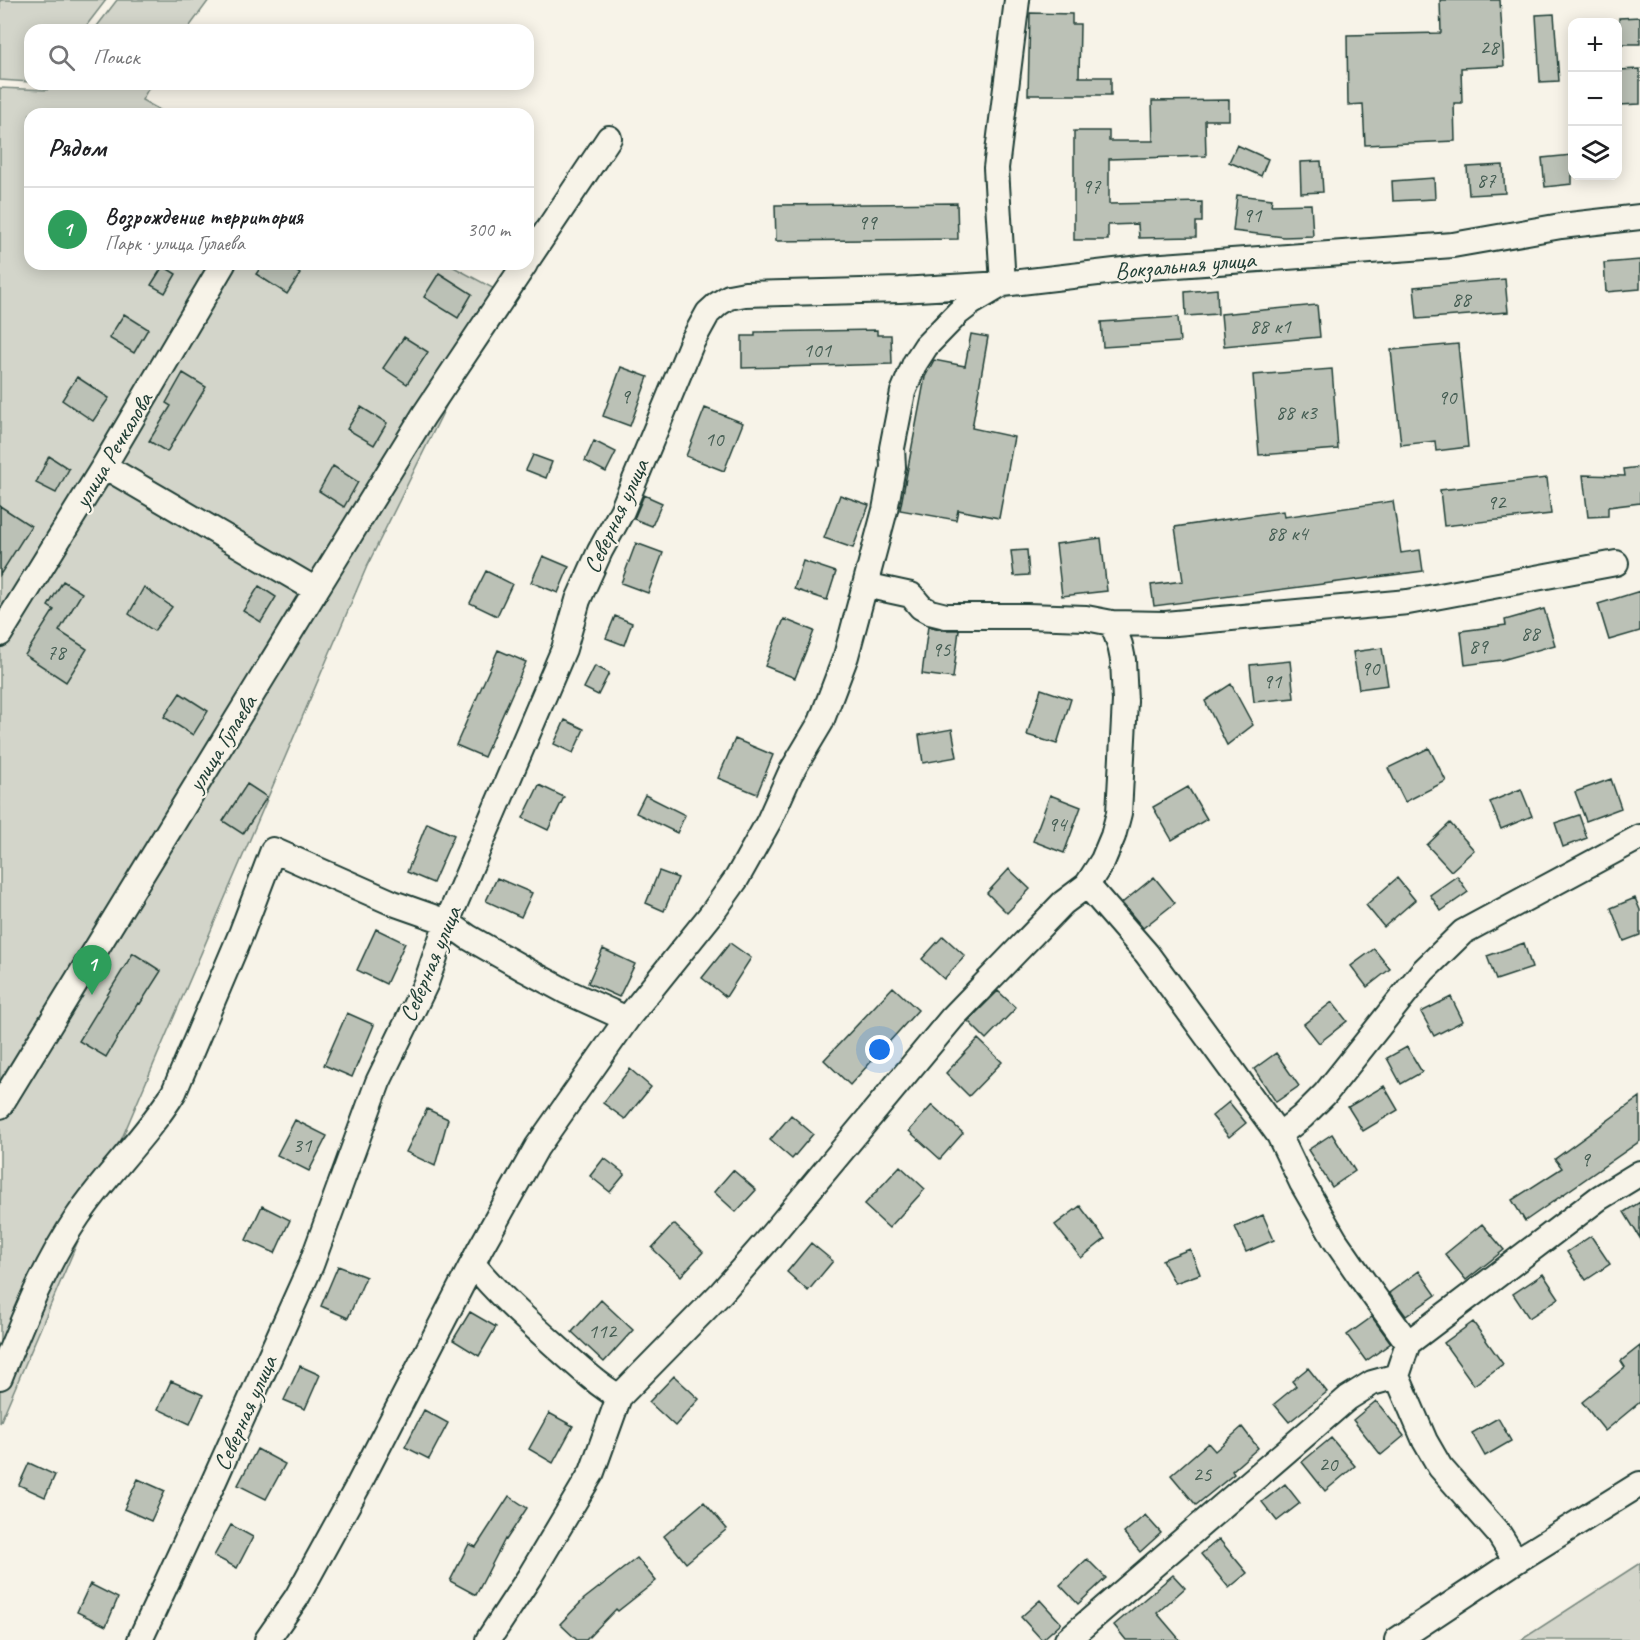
<!DOCTYPE html>
<html lang="ru">
<meta charset="utf-8">
<style>
:root{--surface:#fff;--page:#f6f6f6;--text:#202124;--muted:#757577;--line:#e0e0e0;--accent:#ea580c}
body{margin:0;font-family:Caveat,sans-serif;background:var(--page);color:var(--text)}
.controls{position:absolute;right:18px;top:18px;display:grid;overflow:hidden;border-radius:12px;box-shadow:0 3px 15px #0003}
.controls button{width:54px;height:54px;display:grid;place-items:center;padding:0;border:0;border-bottom:2px solid var(--line);background:var(--surface);color:var(--text);font:30px sans-serif}
.you{position:absolute;left:880px;top:1050px;width:21px;height:21px;margin:-15px;border:4px solid #fff;border-radius:50%;background:#1a73e8;box-shadow:0 0 0 9px #1a73e833}
.badge{display:grid;place-items:center;width:39px;height:39px;border-radius:50%;background:var(--accent);color:#fff;font-size:20px;font-weight:700}
.pin{position:absolute;translate:-50% -50px;filter:drop-shadow(0 2px 3px #0008)}
.pin::after{content:'';position:absolute;top:32px;width:21px;height:18px;background:inherit;clip-path:polygon(0 0,100% 0,50% 100%)}
.list{margin:0;padding:0;list-style:none}
h2{display:flex;justify-content:space-between;align-items:center;height:78px;margin:0;padding:0 24px;font-size:26px}
h2 small{font-size:20px;font-weight:400;color:var(--muted)}
.list li{display:grid;grid-template-columns:39px 1fr auto;gap:18px;align-items:center;box-sizing:border-box;height:84px;padding:0 24px;border-top:2px solid var(--line)}
.list b{display:block;font-size:22px;white-space:nowrap}
.list p{margin:0;font-size:20px;white-space:nowrap;color:var(--muted)}
.list em{font-size:20px;font-style:normal;color:var(--muted)}
.icon{flex:none;width:33px;height:33px;fill:none;stroke:currentColor;stroke-width:2;stroke-linecap:round;stroke-linejoin:round}
.map{position:relative;flex:none;width:1640px;height:1640px;overflow:hidden}
.search{position:absolute;background:var(--surface);box-shadow:0 3px 15px #0003;left:24px;top:24px;width:510px;height:66px;display:flex;align-items:center;gap:15px;box-sizing:border-box;padding:0 21px;border-radius:18px;color:var(--muted);font-size:22px}
.panel{position:absolute;background:var(--surface);box-shadow:0 3px 15px #0003;left:24px;top:108px;width:510px;height:162px;border-radius:18px}
.map>svg:first-child{display:block}
.green{fill:#d3d5ca;stroke:#79897f;stroke-width:1.5}
.building{fill:#bbc1b6;stroke:#1f3d34;stroke-width:1.5}
.lines{fill:none;stroke-linecap:round;stroke-linejoin:round}
.minor-casing{stroke:#1f3d34;stroke-width:28}
.minor{stroke:#f7f3e8;stroke-width:24}
.labels{text-anchor:middle;stroke-width:4.5;stroke-linejoin:round;paint-order:stroke}
.number-label{font-size:21px;fill:#465e54}
.street-label{font-size:24px;fill:#1f3d34;stroke:#f7f3e8}
</style>
<div class="map">
<svg width="1640" height="1640" viewBox="0 0 1640 1640">
<rect width="100%" height="100%" fill="#f7f3e8"/>
<filter id="ink" filterUnits="userSpaceOnUse"><feTurbulence type="fractalNoise" baseFrequency=".0167" numOctaves="2"/><feDisplacementMap in="SourceGraphic" scale="12" xChannelSelector="R" yChannelSelector="G"/><feConvolveMatrix kernelMatrix="1 2 1 2 8 2 1 2 1" color-interpolation-filters="sRGB"/></filter>
<g filter="url(#ink)">
<path class="green" d="M0 0H106L83 30H30V82L0 80Z
M117 0H209L187 30H94Z
M52 84H151L142 100 167 114H30V264H448L502 293 367 566 0 1423V88L47 90Z
M1640 1563V1640H1521Z"/>
<path class="building" d="M1440 0H1500L1504 66 1461 68 1462 103H1454L1455 141 1365 145 1363 104 1348 105 1347 35 1441 33Z
M1030 13 1072 14V24H1080L1079 77H1111V95H1028Z
M1554 14 1559 81 1540 82 1536 15Z
M1640 17V44H1620L1619 18Z
M1640 69V104L1619 105 1617 70Z
M1229 100V120H1205L1206 156 1109 159V204L1202 202V222H1196V237L1139 238 1138 224 1108 225V240H1074V131H1109V141H1153L1152 101Z
M1237 145 1268 159 1261 176 1229 162Z
M1572 155V184L1545 187 1542 158Z
M1321 161 1323 192 1301 193 1300 162Z
M1503 165 1505 193 1469 195 1467 167Z
M1434 178 1435 199 1393 201 1392 181Z
M1237 195 1272 199 1271 205 1311 204 1313 236 1284 237 1233 231Z
M957 203 958 239 776 241 775 205Z
M1640 260V289L1606 292 1604 263Z
M263 264H285L300 274 287 294 256 274Z
M163 266 176 274 165 293 151 285Z
M439 273 472 294 458 318 424 297Z
M1505 279 1508 312 1417 319 1414 287Z
M1217 289 1218 314 1186 316 1185 292Z
M1317 305 1320 337 1224 346 1221 314Z
M124 314 148 329 134 353 109 338Z
M1178 317 1180 342 1103 347 1101 322Z
M877 330V335H891L892 364 742 368V336H755V332Z
M971 334 988 337 972 428 1014 437 999 518 958 510 956 520 900 510 925 377 934 360 965 366Z
M404 337 428 352 407 384 383 368Z
M1458 344 1468 447 1436 451 1435 441 1401 445 1391 350Z
M621 367 648 377 630 426 603 416Z
M1332 369 1338 449 1259 455 1253 375Z
M183 373 206 387 167 452 149 441 171 406 166 403Z
M77 377 109 398 93 421 62 400Z
M361 407 387 423 374 445 347 429Z
M705 408 743 423 724 471 686 456Z
M594 441 616 452 606 472 585 461Z
M533 455 552 462 546 478 526 470Z
M49 456 69 469 56 493 36 483Z
M333 466 358 482 344 507 319 491Z
M1640 467V503L1608 507V516L1588 517 1583 475 1625 476 1624 469Z
M1547 478 1551 514 1444 526 1440 490Z
M644 495 662 503 652 526 634 519Z
M840 495 869 505 853 548 824 538Z
M1393 501 1401 553 1420 550 1423 571 1154 606 1151 585 1183 581 1175 527 1283 511 1284 517Z
M0 506 31 526 0 575Z
M1101 538 1107 591 1062 596 1056 544Z
M636 543 663 553 648 593 621 583Z
M1027 550 1029 575 1014 576 1011 551Z
M543 556 569 567 558 593 531 582Z
M803 561 836 572 827 600 794 589Z
M486 571 512 584 497 616 470 603Z
M63 581 82 593 59 631 87 649 66 682 25 655 54 610 48 606Z
M259 586 276 597 261 622 243 611Z
M144 587 172 607 154 631 129 614Z
M1640 591V631L1609 640 1598 604Z
M1544 609 1555 645 1502 660 1465 665 1461 631 1506 625 1505 620Z
M615 616 632 623 624 645 606 638Z
M784 619 814 631 795 678 765 666Z
M928 626 943 630H959L953 678 922 674Z
M1382 648 1388 685 1359 689 1353 652Z
M498 650 526 662 484 757 456 745Z
M1290 661 1294 698 1254 702 1250 665Z
M595 666 609 673 598 695 584 688Z
M1231 684 1253 725 1227 745 1205 701Z
M1041 689 1071 699 1057 744 1027 735Z
M180 693 208 711 193 735 164 717Z
M565 720 584 729 573 753 554 744Z
M952 729 957 757 923 763 919 735Z
M735 739 773 755 757 794 718 778Z
M1429 748 1446 781 1405 802 1388 768Z
M1611 779 1621 808 1586 821 1575 792Z
M247 784 267 797 243 834 223 821Z
M539 785 564 797 548 830 523 818Z
M1188 787 1207 819 1172 840 1153 807Z
M1521 789 1532 816 1501 829 1490 802Z
M645 795 685 815 677 833 636 813Z
M1050 795 1081 807 1064 853 1033 841Z
M1579 815 1587 838 1563 847 1555 823Z
M427 823 454 835 433 883 407 872Z
M1450 823 1474 850 1451 871 1427 845Z
M1009 869 1030 889 1007 913 987 893Z
M659 871 678 878 664 911 646 903Z
M1457 876 1468 892 1441 911 1430 895Z
M1154 877 1175 903 1143 928 1122 903Z
M497 878 532 893 521 917 486 901Z
M1397 878 1415 900 1384 927 1366 905Z
M1635 898 1640 910V935L1624 941 1611 908Z
M376 929 405 943 386 984 357 970Z
M943 936 965 956 944 979 922 959Z
M730 943 751 958 726 997 702 978Z
M1524 943 1532 968 1496 980 1487 956Z
M603 949 635 964 619 997 588 983Z
M1374 949 1390 969 1367 987 1351 966Z
M133 953 161 971 140 1004 138 1003 106 1057 79 1041Z
M893 987 918 1010 850 1085 824 1060Z
M998 991 1016 1008 986 1039 968 1021Z
M1451 997 1463 1021 1434 1036 1421 1012Z
M1332 1002 1347 1021 1319 1043 1304 1024Z
M347 1013 374 1025 352 1077 324 1065Z
M978 1039 1002 1062 969 1096 946 1073Z
M1407 1047 1422 1072 1401 1084 1387 1058Z
M1276 1053 1299 1086 1276 1102 1254 1069Z
M630 1069 651 1087 625 1119 603 1103Z
M1384 1086 1398 1110 1363 1131 1348 1107Z
M1640 1097V1141L1525 1221 1512 1200 1562 1168 1555 1159Z
M1229 1102 1246 1123 1229 1137 1212 1116Z
M932 1105 963 1133 940 1159 909 1131Z
M427 1109 448 1119 435 1166 406 1152Z
M791 1115 813 1134 792 1159 770 1140Z
M295 1120 327 1136 309 1171 277 1155Z
M1332 1134 1355 1171 1332 1187 1308 1150Z
M604 1158 625 1174 610 1192 590 1176Z
M900 1166 925 1189 889 1228 864 1205Z
M733 1170 756 1190 736 1212 714 1192Z
M1640 1202V1238L1624 1212Z
M262 1206 290 1220 275 1253 246 1240Z
M1080 1206 1105 1239 1081 1258 1055 1225Z
M1263 1215 1274 1240 1246 1252 1235 1227Z
M674 1224 703 1252 681 1276 652 1248Z
M1482 1224 1504 1250 1466 1280 1445 1254Z
M1591 1236 1610 1264 1586 1280 1567 1252Z
M811 1243 833 1261 808 1291 787 1272Z
M1190 1249 1200 1274 1175 1283 1162 1260Z
M338 1266 366 1277 348 1318 321 1306Z
M1419 1271 1436 1295 1406 1316 1389 1293Z
M1543 1274 1559 1298 1529 1318 1513 1294Z
M601 1300 633 1330 604 1362 572 1332Z
M470 1312 496 1327 479 1356 453 1340Z
M1372 1317 1391 1343 1366 1361 1347 1335Z
M1473 1322 1503 1364 1474 1385 1444 1343Z
M1640 1346V1402L1605 1431 1582 1402 1625 1367 1621 1361Z
M300 1366 320 1375 305 1409 284 1400Z
M1308 1368 1327 1392 1289 1422 1274 1404 1296 1386 1292 1381Z
M674 1376 699 1399 675 1426 649 1402Z
M171 1381 203 1395 190 1424 158 1409Z
M1376 1401 1404 1436 1381 1455 1353 1420Z
M424 1410 448 1423 429 1459 405 1447Z
M549 1413 573 1426 553 1463 529 1449Z
M1498 1418 1511 1441 1485 1456 1472 1433Z
M1242 1427 1258 1448 1232 1471 1234 1474 1196 1505 1171 1475 1208 1443 1215 1451Z
M1331 1438 1355 1466 1325 1491 1302 1462Z
M257 1449 285 1464 266 1499 238 1485Z
M29 1463 55 1475 45 1497 19 1485Z
M138 1479 165 1491 151 1521 124 1509Z
M1285 1484 1300 1503 1277 1521 1262 1502Z
M509 1496 527 1508 506 1540 505 1539 476 1595 450 1581 469 1544 476 1547Z
M704 1502 727 1529 686 1563 664 1536Z
M1145 1515 1161 1533 1140 1552 1124 1533Z
M231 1525 253 1537 237 1568 214 1556Z
M1219 1539 1247 1573 1229 1588 1201 1554Z
M637 1558 656 1581 618 1611 616 1609 586 1640H577L560 1624 584 1599Z
M1087 1559 1106 1578 1078 1604 1060 1585Z
M1173 1575 1185 1588 1157 1613 1180 1640H1126L1114 1625Z
M90 1584 118 1598 106 1626 77 1612Z
M1040 1600 1061 1623 1042 1640 1021 1617Z"/>
<g class="lines">
<defs>
<path id="minor" d="M1017 0 996 168 1003 284 971 303 958 313 926 346 915 363 903 392 892 448 893 467 885 510 865 585 911 595 921 607 930 612 946 616H1027L1086 618 1112 623 1165 624 1408 602 1616 563
M528 259 609 138
M316 590 424 415 525 264
M0 634 104 466 223 264
M1087 885 1147 954 1279 1135 1302 1183 1335 1240 1366 1285 1408 1343 1397 1376 1425 1441 1440 1467 1499 1534 1516 1561
M0 1106 316 590 104 466
M1279 1135 1302 1117 1325 1094 1423 971 1463 932 1640 837
M473 1264C499 1296 530 1323 560 1350 579 1367 597 1384 619 1397
M1408 1343 1599 1198 1640 1173
M0 1377C22 1322 44 1266 78 1216 107 1173 146 1137 174 1092L241 934 273 850 393 903 447 922 468 937 526 970 565 991 627 1019
M140 1640 214 1481 311 1265 378 1082 426 983 447 922 564 649 578 600 600 551 622 511 692 342 708 313 718 304 729 297 745 294 900 290 1003 284 1149 267 1453 245 1561 226 1640 217
M267 1640 297 1597 358 1486 480 1249 537 1147 627 1019 713 912 737 878 769 821 790 774 821 722 846 656 865 585
M488 1640 530 1576 592 1472 619 1397 721 1293 765 1243 952 1018 1063 903 1087 885 1103 860 1113 836 1119 813 1125 701 1123 660 1120 645 1112 623
M1067 1640 1348 1398 1372 1383 1397 1376
M1397 1640 1516 1561 1640 1484"/>
</defs>
<use href="#minor" class="minor-casing"/>
<use href="#minor" class="minor"/>
</g>
</g>
<g class="labels">
<g class="number-label">
<text x="1489" y="54">28</text>
<text x="1486" y="187">87</text>
<text x="1091" y="193">97</text>
<text x="1252" y="222">91</text>
<text x="867" y="229">99</text>
<text x="1461" y="306">88</text>
<text x="1270" y="333">88 к1</text>
<text x="817" y="357">101</text>
<text x="625" y="403">9</text>
<text x="1447" y="404">90</text>
<text x="1296" y="419">88 к3</text>
<text x="714" y="446">10</text>
<text x="1496" y="509">92</text>
<text x="1287" y="540">88 к4</text>
<text x="1530" y="640">88</text>
<text x="1478" y="653">89</text>
<text x="941" y="656">95</text>
<text x="56" y="659">78</text>
<text x="1370" y="675">90</text>
<text x="1272" y="688">91</text>
<text x="1057" y="831">94</text>
<text x="302" y="1152">31</text>
<text x="1585" y="1166">9</text>
<text x="602" y="1338">112</text>
<text x="1328" y="1471">20</text>
<text x="1202" y="1481">25</text>
</g>
<g class="street-label">
<text transform="translate(1185 265) rotate(-5)" y="8">Вокзальная улица</text>
<text transform="translate(113 450) rotate(-59)" y="8">улица Речкалова</text>
<text transform="translate(616 516) rotate(-65)" y="8">Северная улица</text>
<text transform="translate(222 743) rotate(-58)" y="8">улица Гулаева</text>
<text transform="translate(430 964) rotate(-67)" y="8">Северная улица</text>
<text transform="translate(245 1413) rotate(-66)" y="8">Северная улица</text>
</g>
</g>
</svg>
<div class="controls">
<button>+</button>
<button>−</button>
<button><svg class="icon" aria-label="layers" viewBox="0 0 24 24"><path d="M12 4l9 5-9 5-9-5zM3 14l9 5 9-5"/></svg></button>
</div>
<div class="you"></div>
<div class="pin badge" style="left:92px;top:995px;background:#2e9e5b">1</div>
<div class="search"><svg class="icon" aria-label="search" viewBox="0 0 24 24"><circle cx="10" cy="10" r="6"/><path d="M15 15l6 6"/></svg>Поиск</div>
<section class="panel">
<h2>Рядом<small></small></h2>
<ul class="list">
<li><span class="badge" style="background:#2e9e5b">1</span><div><b>Возрождение территория</b><p>Парк · улица Гулаева</p></div><em>300 m</em></li>
</ul>
</section>
</div>
